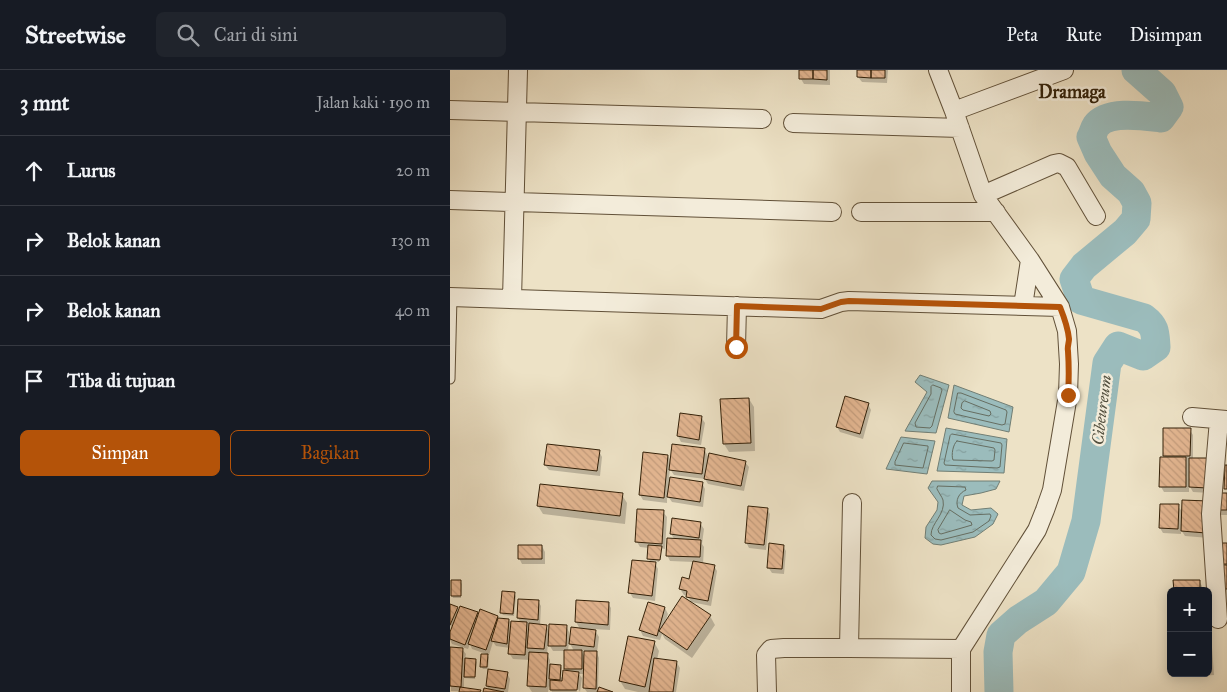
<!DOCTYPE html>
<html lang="id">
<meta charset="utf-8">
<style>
:root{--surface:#171b24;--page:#20242c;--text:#f1f3f6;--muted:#9ea1a6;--line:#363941;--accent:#b45309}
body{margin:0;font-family:"IM FELL Great Primer",serif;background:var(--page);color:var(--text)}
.controls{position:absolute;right:15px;bottom:15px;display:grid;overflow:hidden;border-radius:8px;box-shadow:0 2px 12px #0003}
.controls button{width:45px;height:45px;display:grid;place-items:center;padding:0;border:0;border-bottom:1px solid var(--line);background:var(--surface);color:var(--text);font:25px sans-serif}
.stop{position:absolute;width:15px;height:15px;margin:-11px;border:4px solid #b45309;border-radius:50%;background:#fff}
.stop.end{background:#b45309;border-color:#fff;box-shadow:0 1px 5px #0008}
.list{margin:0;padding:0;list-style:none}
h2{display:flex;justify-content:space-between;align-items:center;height:65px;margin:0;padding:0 20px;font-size:21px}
h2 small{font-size:16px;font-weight:400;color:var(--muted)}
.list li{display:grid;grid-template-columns:32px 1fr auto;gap:15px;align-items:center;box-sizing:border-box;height:70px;padding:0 20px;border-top:1px solid var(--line)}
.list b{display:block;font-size:19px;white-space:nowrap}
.list em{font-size:16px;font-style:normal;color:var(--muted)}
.actions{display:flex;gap:10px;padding:15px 20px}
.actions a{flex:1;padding:11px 0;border:1px solid var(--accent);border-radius:8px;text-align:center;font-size:18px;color:var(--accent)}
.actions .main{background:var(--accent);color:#fff}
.icon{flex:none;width:28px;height:28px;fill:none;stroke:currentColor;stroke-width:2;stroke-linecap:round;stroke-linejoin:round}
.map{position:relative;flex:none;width:777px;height:622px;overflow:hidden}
header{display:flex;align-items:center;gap:30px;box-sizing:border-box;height:70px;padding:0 25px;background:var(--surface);border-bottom:1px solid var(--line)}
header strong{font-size:24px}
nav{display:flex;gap:28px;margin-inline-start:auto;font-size:18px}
.search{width:350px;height:45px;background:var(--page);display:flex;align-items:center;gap:12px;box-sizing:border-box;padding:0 18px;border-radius:8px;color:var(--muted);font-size:19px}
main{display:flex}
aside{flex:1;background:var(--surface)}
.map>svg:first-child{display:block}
.water{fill:url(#water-ripples);stroke:#717e74}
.shadow{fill:#0003;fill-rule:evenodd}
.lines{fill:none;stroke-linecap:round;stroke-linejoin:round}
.shore{stroke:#666e62;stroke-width:1}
.river{stroke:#9bbcbc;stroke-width:29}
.building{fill:url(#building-back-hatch);stroke:#322008}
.service-casing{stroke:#615038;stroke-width:11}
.minor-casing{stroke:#615038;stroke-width:20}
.service{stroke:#f3ecda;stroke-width:9}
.minor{stroke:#f3ecda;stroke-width:18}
.route{stroke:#b45309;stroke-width:6}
.labels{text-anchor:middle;stroke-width:5;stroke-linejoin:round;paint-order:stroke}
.water-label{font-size:16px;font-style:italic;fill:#524f3e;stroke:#f3ecda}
.quarter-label{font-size:18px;font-weight:bold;fill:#322008;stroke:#f3ecda}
</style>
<header>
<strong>Streetwise</strong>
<div class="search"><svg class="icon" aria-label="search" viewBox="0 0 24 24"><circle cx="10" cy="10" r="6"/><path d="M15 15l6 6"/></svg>Cari di sini</div>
<nav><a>Peta</a><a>Rute</a><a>Disimpan</a></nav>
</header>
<main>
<aside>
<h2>3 mnt<small>Jalan kaki · 190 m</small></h2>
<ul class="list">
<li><svg class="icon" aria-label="ahead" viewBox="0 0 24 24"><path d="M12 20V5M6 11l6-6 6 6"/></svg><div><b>Lurus</b></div><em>20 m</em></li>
<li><svg class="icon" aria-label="right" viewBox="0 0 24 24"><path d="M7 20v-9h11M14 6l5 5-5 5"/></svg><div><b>Belok kanan</b></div><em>130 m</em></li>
<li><svg class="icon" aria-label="right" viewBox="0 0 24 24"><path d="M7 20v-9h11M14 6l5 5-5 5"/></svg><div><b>Belok kanan</b></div><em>40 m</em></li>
<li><svg class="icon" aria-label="arrive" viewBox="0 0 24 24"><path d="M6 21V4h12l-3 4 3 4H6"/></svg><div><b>Tiba di tujuan</b></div></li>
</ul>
<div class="actions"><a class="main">Simpan</a><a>Bagikan</a></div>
</aside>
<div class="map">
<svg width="777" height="622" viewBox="0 0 777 622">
<defs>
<pattern id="water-ripples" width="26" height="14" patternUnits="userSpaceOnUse" patternTransform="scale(1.25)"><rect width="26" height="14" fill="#9bbcbc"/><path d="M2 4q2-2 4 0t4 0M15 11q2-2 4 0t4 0" fill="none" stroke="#86a1a0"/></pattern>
<pattern id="building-back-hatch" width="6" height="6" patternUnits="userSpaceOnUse" patternTransform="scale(1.25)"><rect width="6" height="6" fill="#e3b691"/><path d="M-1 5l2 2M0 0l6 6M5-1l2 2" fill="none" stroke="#c39c7c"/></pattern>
</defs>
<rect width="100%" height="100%" fill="#ede2c6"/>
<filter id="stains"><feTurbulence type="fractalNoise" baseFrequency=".004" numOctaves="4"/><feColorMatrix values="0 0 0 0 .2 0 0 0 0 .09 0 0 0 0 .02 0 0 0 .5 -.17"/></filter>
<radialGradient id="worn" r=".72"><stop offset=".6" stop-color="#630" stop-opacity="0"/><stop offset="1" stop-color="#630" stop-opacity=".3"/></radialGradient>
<path class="water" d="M470 305 499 315 486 363 455 361 477 322 465 312Z
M504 315 563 337 559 362 498 348Z
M496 358 557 369 554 403 487 401Z
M451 367 485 371 477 404 436 399Z
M482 411H550L546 419 531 423 514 426 512 435 521 440 541 438 548 444 543 454 525 467 491 475 483 474 475 468 476 457 487 440 488 432 478 418Z"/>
<path class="shadow" d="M351 0H380V15L354 14 351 9Z
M408 0H438L437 13 412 12 408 7Z
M299 329 304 337 305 381 279 382 274 374 272 330Z
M418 334 421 340 413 369 390 362 387 357Z
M251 347 255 353 251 375 231 372 228 366Z
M740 360 743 365V389L760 423 743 422 739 415V422H714L711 417 716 388 714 386Z
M254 379 259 388 295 392 299 397 294 421 258 414 255 409 224 405 220 399 219 408 252 413 255 419 253 437 222 432 217 425V433L193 430 190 425 218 386 222 393Z
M149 381 152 387 150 406 99 400 95 395Z
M777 424V445H771L768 439Z
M172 425 177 433 175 454 93 444 88 436Z
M728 436 733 443 759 468 735 466 731 460V464L713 463 710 458Z
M317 439 320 444 316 480 299 478 296 472Z
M213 442 217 447 215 479 210 478 209 492 204 491 208 499 205 531 183 528 180 523 201 493 199 489V478L190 477 187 472Z
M223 450 250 453 254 459 252 474 254 477 253 494 264 496 267 501 261 536 241 532 238 526 234 525 230 519 240 511 244 492 220 491 217 485 225 470 221 464Z
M777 474V544L776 525 772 519 773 495Z
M92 476 95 482V494H72L69 488Z
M333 476 336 481 334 504 322 503 318 497Z
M749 511 752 516V521H725Z
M10 512 12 514 11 528H3L2 525Z
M64 524 66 526 64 546 53 545 51 542Z
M69 530 88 531 91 536 90 556H96L100 563 116 556 119 562V568H121L130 559 126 552 128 531 158 533 161 538 160 560 144 559 149 567 147 583 149 588 148 618 159 622H137L134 618 135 604H129L132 608 130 622 125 614 123 615 127 622H102L99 616 98 622H82L78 616 80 590 63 589 59 583 60 578 46 576 43 572 39 585 22 579 20 574 18 579 2 574 0 570V566L3 557 0 556V535L7 538 9 542 27 543 29 546 47 547 49 549 59 550 60 552 71 553 68 548ZM119 572 124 581H118ZM98 573 103 581H115V598L117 602 113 608 111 607 112 598 111 596 100 595V590L97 584ZM131 580 135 581V588Z
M198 533 215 538 218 544 215 552 260 546 265 555 242 588 215 569 212 564 210 570 193 566 190 560Z
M758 552 759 571 762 577 764 605 736 607 733 603H758Z
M204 572 209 581 207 590 227 593 230 598 226 622H188L175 619 170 611Z
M0 578 12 579 16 584 15 589 25 590 27 592 25 609 14 608V619L30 621 31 622 1 621Z
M37 585 39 587 38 599H33L31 596Z
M57 603 60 609 58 622H34L39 620 37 616Z"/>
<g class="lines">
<path class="shore" d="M483 315 491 318 492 320 482 356 480 358 466 357 465 353 481 324V317Z
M508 323H511L556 340 557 342 555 354 552 355 505 344 504 342Z
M515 331 540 341 541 344 539 346 513 340 511 338 512 333Z
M502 364 551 373 552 375 550 397 547 398 495 395 494 393 500 366Z
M507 371 544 378 545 380 544 390 542 391 503 390C501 385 503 374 507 371Z
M454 373 478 376V378L473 398 445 395V392Z
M488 416 515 417 516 420C509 423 505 430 508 438L520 445 540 444 541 446 539 451 523 462 491 470 485 469 481 465C481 453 496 444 493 430 492 427 489 423 487 419Z
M500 440 515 450 521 452 522 455 491 464 489 463 488 460Z"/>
<path class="river" d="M549 622 548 582 551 565 568 550 596 532 621 502 636 451 657 293 668 276 693 286 706 277C705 263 706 257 694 248L631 230 624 209 634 196 675 162 686 149 687 133 681 122 663 106 648 83 641 67C643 64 644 59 646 56 658 40 694 46 711 48L719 37 712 23 686 0"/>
</g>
<path class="building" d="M349 0H363V9H349Z
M363 0H377V10L363 9Z
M407 0H421V8L407 7Z
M421 0H435V8H421Z
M395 326 419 333 410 364 386 357Z
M299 328 301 373 273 374 270 329Z
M230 343 252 346 249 370 227 366Z
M713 358H741L740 386H713Z
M97 374 150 380 147 401 94 395Z
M222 374 255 378 252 404 219 400Z
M193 382 218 385 214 428 189 425Z
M259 383 296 391 291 416 254 409Z
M710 387H736V417H709Z
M739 388H758L757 418 739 417Z
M775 395H777V419H774Z
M220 407 253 412 250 432 217 427Z
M90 414 173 423 170 446 87 436Z
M767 423H777V440H766Z
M732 430 758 431 756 463 731 461Z
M710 434H729L728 459 709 458Z
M298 436 318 438 314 475 295 473Z
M187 439 214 440 212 474 185 472Z
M222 448 251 452 249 468 220 464Z
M217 468 251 470 250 487 216 486Z
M319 473 334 475 332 499 317 498Z
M771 473H777V494H770Z
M68 475H92V489H68Z
M198 475 212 476 210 490 197 489Z
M182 490 206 492 202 526 178 523Z
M243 491 265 495 258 531 236 527 237 521 229 519 232 507 239 509Z
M771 495H777V519H771Z
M1 510H11V526H1Z
M723 510H750V521H724Z
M52 521 65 522 63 544 50 543Z
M232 526 261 545 237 580 209 561Z
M68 529 89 530 88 550 67 548Z
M126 530 159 532 158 555 125 552Z
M198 532 215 537 207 566 189 560Z
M0 534 8 537 0 555Z
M10 536 28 542 15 575 0 569V562Z
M30 539 48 546 36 580 18 574Z
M48 548 59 549 57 574 41 571Z
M61 551 77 552 75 585 58 584Z
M79 553 97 555 94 579 77 578Z
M99 554 117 555 116 576H98Z
M121 557 146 560 144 577 119 574Z
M178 566 205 571 195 617 169 611Z
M0 577 13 578 11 617 0 616Z
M114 580H132V599H114Z
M134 581H147L146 619 133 618Z
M79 582 98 583 96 617 77 616Z
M31 584H38L37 597H30Z
M15 588 26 589 25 607H14Z
M204 588 227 591 223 622H199Z
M100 594 111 595 110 610 99 609Z
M38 599 58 602 55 619 36 616Z
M113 600 129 602 127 620H100V610L112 611Z
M10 617 31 620 30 622H9Z
M149 617 163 622H147Z
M34 618 54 622H33Z"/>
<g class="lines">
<defs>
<path id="service" d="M0 309 2 227"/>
<path id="minor" d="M488 0 504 41 533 125 580 190 610 237 617 261 619 294 618 325 602 420 595 440 587 460 511 579V622
M0 40 312 49
M504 41 614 0
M343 53 510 58
M533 125 604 94 609 93 617 97 646 146
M0 130 382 142
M411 142H546
M0 227 371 239 391 232 399 231 610 237
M62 229 68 0
M573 236 580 190
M286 277 287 236
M742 347 777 350
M768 549 761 444 769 350
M399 578 402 433
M317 622 316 585 321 579 334 578H399L511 579"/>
</defs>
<use href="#service" class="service-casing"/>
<use href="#minor" class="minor-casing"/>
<use href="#service" class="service"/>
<use href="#minor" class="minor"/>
</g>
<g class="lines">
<path class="route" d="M286 277 287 236 371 239 391 232 399 231 610 237C614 247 618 258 619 269 619 273 617 277 618 281 619 296 619 310 618 325"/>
</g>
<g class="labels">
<g class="water-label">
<text transform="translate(651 340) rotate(-83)" y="6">Cibeureum</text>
</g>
<g class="quarter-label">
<text x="622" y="28">Dramaga</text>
</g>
</g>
<rect width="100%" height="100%" filter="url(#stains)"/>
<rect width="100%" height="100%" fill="url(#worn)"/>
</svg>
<div class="controls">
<button>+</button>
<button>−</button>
</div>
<div class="stop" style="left:286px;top:277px"></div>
<div class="stop end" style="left:618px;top:325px"></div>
</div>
</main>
